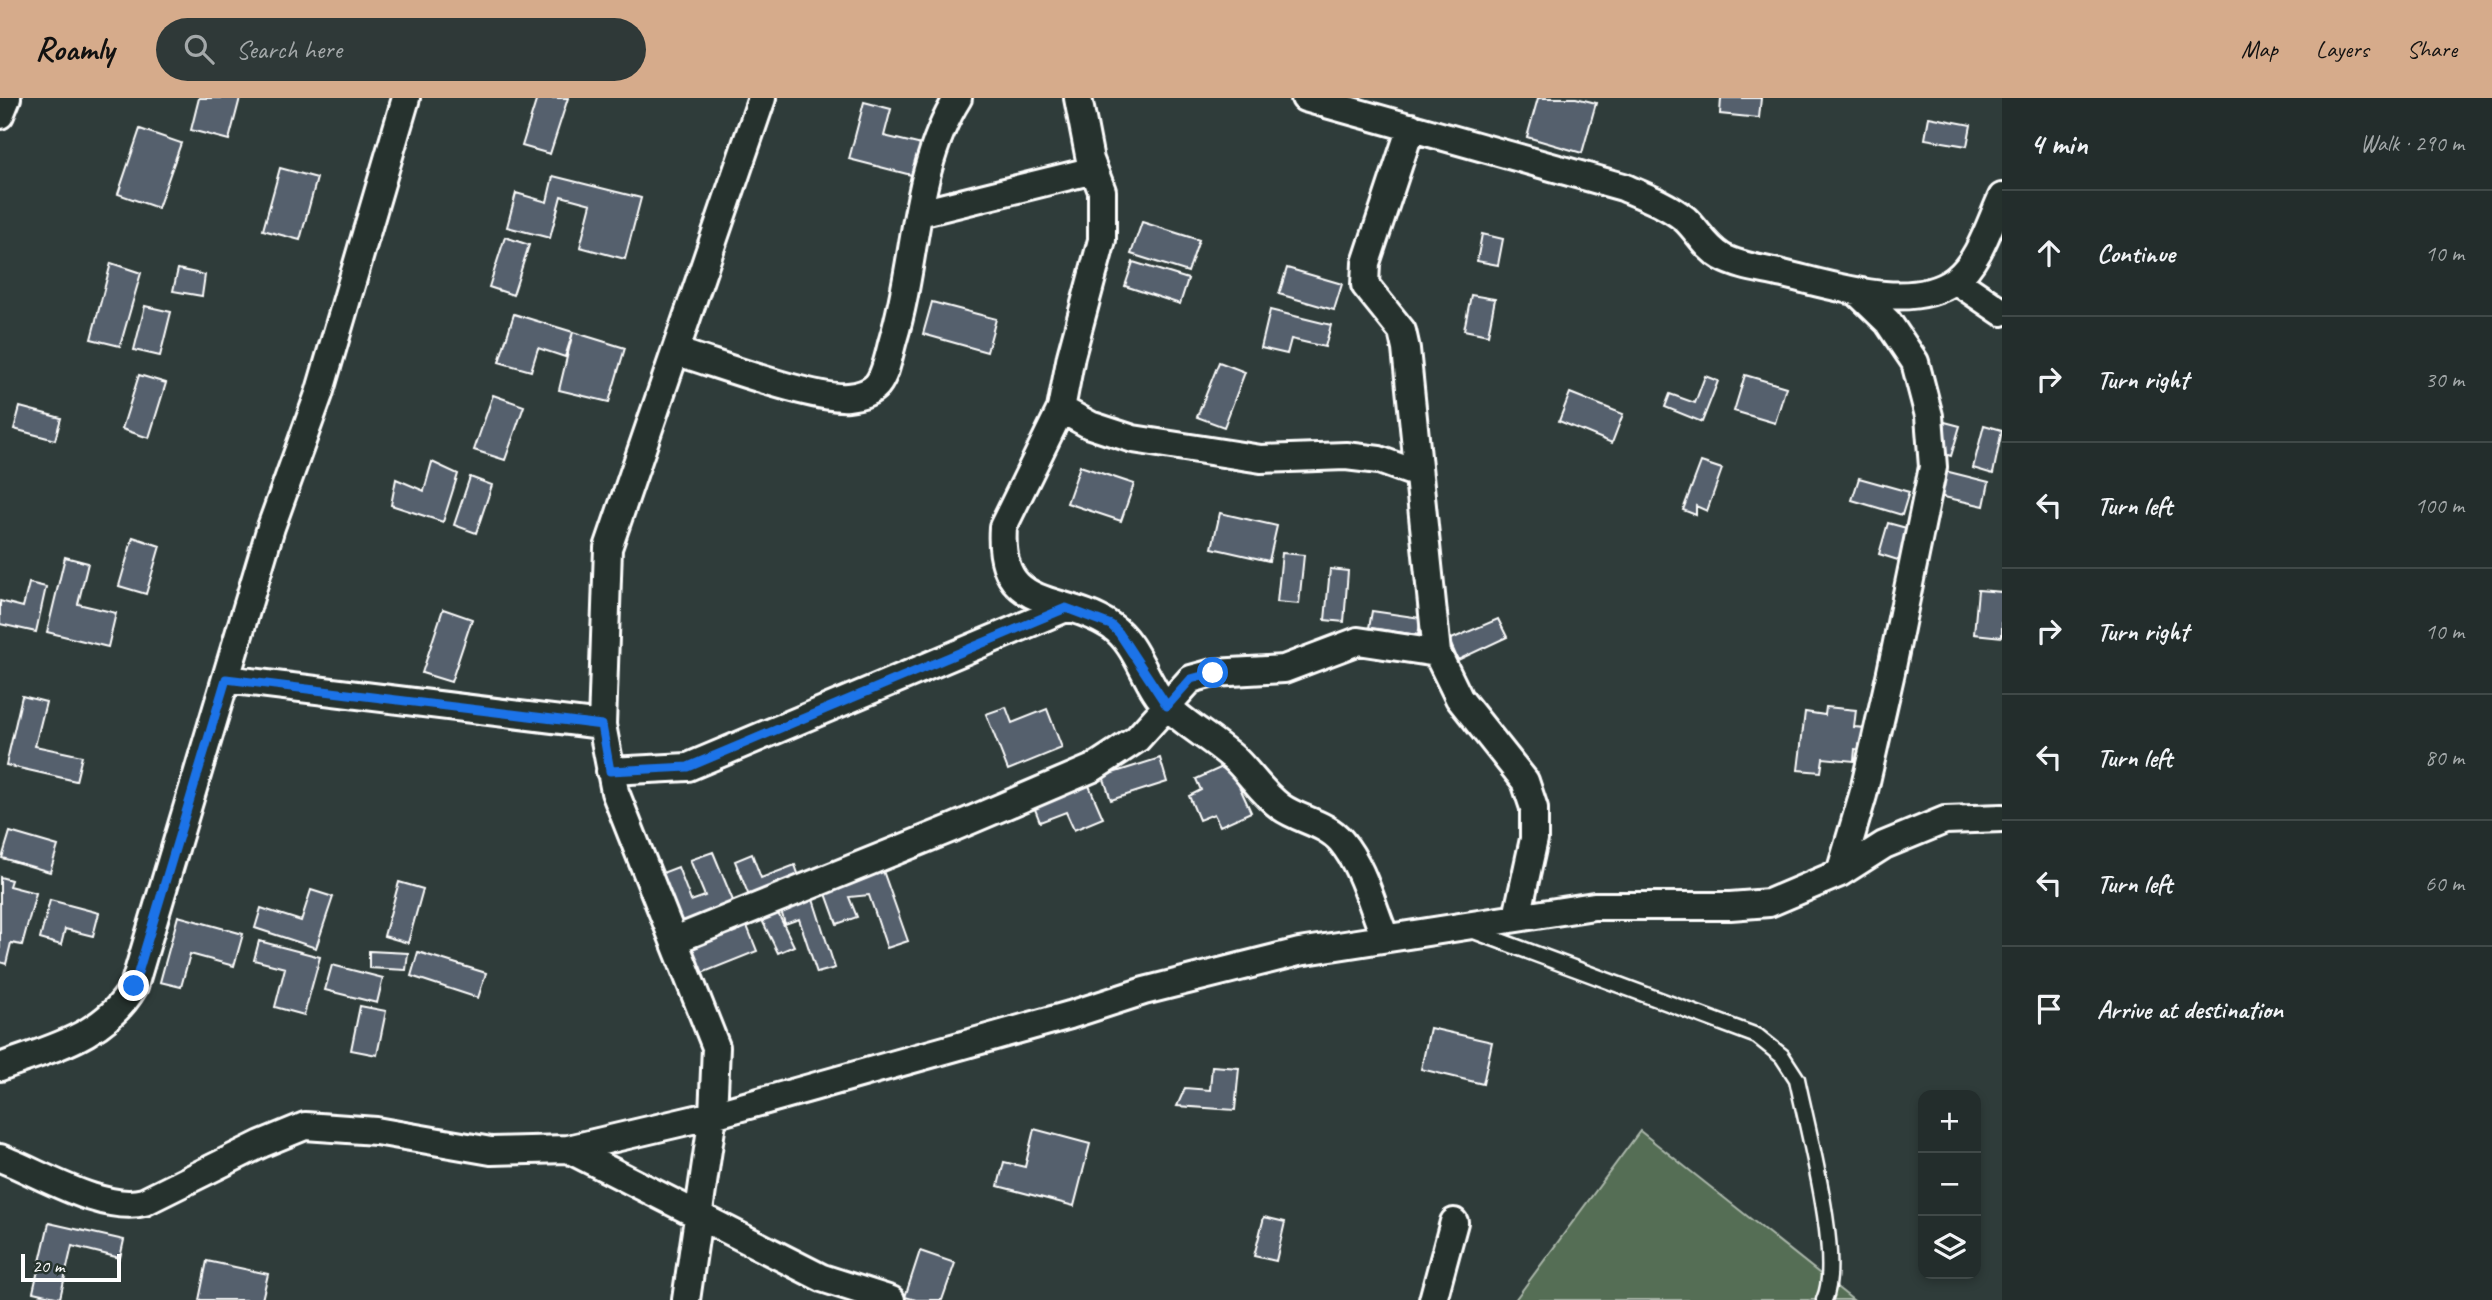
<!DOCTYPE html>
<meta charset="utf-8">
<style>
:root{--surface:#232d2c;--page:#2f3938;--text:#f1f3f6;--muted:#a3a8a9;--line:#404948;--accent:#d6ab8b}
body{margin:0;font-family:Caveat,sans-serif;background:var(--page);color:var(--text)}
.controls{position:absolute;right:21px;bottom:21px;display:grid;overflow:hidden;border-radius:14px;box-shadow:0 4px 10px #0003}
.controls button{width:63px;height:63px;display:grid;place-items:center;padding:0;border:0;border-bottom:2px solid var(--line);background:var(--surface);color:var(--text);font:35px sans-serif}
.scale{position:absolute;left:21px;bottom:18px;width:100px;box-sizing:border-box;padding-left:7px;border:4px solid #fff;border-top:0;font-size:19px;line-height:24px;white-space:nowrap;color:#fff;-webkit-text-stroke:5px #26332d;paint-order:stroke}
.stop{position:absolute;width:21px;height:21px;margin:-16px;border:5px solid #1a73e8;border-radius:50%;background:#fff}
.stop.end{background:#1a73e8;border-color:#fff;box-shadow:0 2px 7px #0008}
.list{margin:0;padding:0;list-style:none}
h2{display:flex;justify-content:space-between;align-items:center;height:91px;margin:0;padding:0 28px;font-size:30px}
h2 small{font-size:23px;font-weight:400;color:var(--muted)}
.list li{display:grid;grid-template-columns:46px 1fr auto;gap:21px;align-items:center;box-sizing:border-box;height:126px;padding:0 28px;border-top:2px solid var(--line)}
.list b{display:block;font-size:26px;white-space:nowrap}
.list em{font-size:23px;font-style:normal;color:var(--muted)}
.icon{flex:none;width:38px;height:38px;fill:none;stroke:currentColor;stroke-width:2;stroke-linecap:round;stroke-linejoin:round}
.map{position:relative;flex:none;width:2002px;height:1202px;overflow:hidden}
header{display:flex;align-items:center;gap:42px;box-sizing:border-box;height:98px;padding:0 35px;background:var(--accent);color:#111}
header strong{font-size:33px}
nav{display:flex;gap:38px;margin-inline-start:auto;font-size:24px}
.search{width:490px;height:63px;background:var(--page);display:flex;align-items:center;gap:18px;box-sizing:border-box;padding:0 24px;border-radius:38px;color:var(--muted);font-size:26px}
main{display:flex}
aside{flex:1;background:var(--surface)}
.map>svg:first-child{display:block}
.green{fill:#556e54;stroke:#aab6aa;stroke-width:2}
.building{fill:#54606d;stroke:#fff;stroke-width:2}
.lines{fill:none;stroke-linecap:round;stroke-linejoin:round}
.lane-casing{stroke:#fff;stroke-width:19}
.street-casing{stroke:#fff;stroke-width:32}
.lane{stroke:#26332d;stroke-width:14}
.street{stroke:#26332d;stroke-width:26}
.route{stroke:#1a73e8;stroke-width:9}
</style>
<header>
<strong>Roamly</strong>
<div class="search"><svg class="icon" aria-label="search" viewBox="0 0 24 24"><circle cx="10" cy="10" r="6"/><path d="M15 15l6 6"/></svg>Search here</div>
<nav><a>Map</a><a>Layers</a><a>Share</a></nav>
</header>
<main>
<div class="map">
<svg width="2002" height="1202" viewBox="0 0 2002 1202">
<rect width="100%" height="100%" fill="#2f3c3a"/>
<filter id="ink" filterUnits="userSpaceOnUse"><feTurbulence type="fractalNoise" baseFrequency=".0143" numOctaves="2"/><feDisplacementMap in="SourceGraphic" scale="14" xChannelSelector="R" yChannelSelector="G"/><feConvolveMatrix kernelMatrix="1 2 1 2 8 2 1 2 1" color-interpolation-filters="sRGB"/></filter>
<g filter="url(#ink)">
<path class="green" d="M1640 1033 1853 1202H1515Z"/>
<path class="building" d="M199 0H240L229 42 191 32Z
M537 0H568L550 56 522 48Z
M1538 0H1576L1596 5 1582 55 1527 39Z
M1721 0H1761L1759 20 1720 16Z
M864 4 891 11 884 38 922 47 915 78 849 61Z
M1929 19 1971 27 1967 48 1925 41Z
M140 31 181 45 158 110 118 96Z
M280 70 317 80 300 142 263 132Z
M553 78 641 100 625 161 580 149 591 106 561 98 550 140 507 129 516 95 547 104Z
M1142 124 1199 142 1188 174 1131 156Z
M1482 136 1503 141 1498 167 1477 163Z
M505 139 529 147 513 197 489 189Z
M1133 164 1188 181 1180 206 1125 188Z
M111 165 141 175 120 248 91 241Z
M1287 170 1342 186 1334 212 1279 196Z
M178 171 205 177 202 198 173 193Z
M1471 197 1495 201 1488 237 1464 232Z
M932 204 996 221 987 254 923 236Z
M145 208 171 214 160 258 134 252Z
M1270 212 1331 227 1325 249 1291 241 1287 256 1261 250Z
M514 216 573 234 565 259 538 250 531 273 499 264Z
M573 234 625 250 609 304 559 292Z
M1219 264 1245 274 1224 329 1197 319Z
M139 277 166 285 149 340 122 331Z
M1745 277 1786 289 1775 325 1734 313Z
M1705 278 1718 283 1702 324 1665 309 1670 296 1695 305Z
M1570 295 1623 316 1612 345 1559 323Z
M493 297 524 308 505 362 474 352Z
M20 309 61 320 55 342 14 331Z
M1941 323 1960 328 1951 358 1932 352Z
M1984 327 2002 332 1993 376 1973 370Z
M432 364 458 376 443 424 391 407 396 381 424 393Z
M1701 364 1722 371 1707 413 1696 408V417L1683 412Z
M1080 368 1134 386 1121 423 1067 405Z
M1941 372 1989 384 1984 408 1935 397Z
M470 379 492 387 476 435 454 427Z
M1859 380 1909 394 1902 417 1852 402Z
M1220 415 1277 428 1269 463 1212 450Z
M1888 425 1910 431 1901 463 1879 456Z
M133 439 160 448 146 496 119 488Z
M1282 455 1304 457 1299 506 1277 504Z
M65 459 88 465 78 506 116 515 108 549 47 534Z
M1330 471 1348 473 1344 524 1325 522Z
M29 485 46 489 36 534 0 526V503L23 509Z
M1978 492 2002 494V539L1974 536Z
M443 511 472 521 451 584 422 575Z
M1372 513 1421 520 1418 537 1369 530Z
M1498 521 1507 539 1458 562 1449 542Z
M22 598 46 604 35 648 82 658 76 683 6 667Z
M1006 609 1012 625 1047 611 1062 650 1008 672 986 616Z
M1826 609 1856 612 1854 629 1866 630 1864 652 1855 651 1854 663 1823 660 1821 674 1798 672 1805 614 1825 617Z
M1160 660 1167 684 1111 702 1103 678Z
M1229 666 1251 714 1220 728 1214 716 1199 722 1189 698 1201 692 1196 681Z
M1087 683 1103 720 1074 732 1066 714 1040 724 1033 706Z
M10 734 58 748 50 774 2 760Z
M713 754 736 810 679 833 657 777 678 769 691 803 705 798 690 762Z
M752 756 761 780 795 767 801 784 751 803 735 763Z
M882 770 908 843 887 850 869 797 849 799 857 819 837 826 824 790Z
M0 779 11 782 9 788 36 795 22 847 11 845 6 866 0 864Z
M399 784 423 791 408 845 384 838Z
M311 792 333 799 316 850 255 830 261 810 301 823Z
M811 795 835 870 817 875 799 821 785 826 779 806Z
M50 802 99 815 93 838 65 831 61 847 40 841Z
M775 809 794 848 778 855 759 816Z
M178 818 243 836 234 868 190 856 181 889 160 884Z
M745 823 757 853 702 875 690 844Z
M259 843 320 859 304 917 275 909 285 870 254 862Z
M369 853 408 855 406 872 369 870Z
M418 854 486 875 478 900 411 878Z
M332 867 383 880 377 905 325 892Z
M360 908 386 913 377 957 351 952Z
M1430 930 1492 944 1483 986 1421 971Z
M1212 968 1239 970 1235 1012 1177 1008 1185 990 1210 992Z
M1034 1031 1090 1046 1074 1108 998 1088 1004 1064 1025 1069Z
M1264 1119 1285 1124 1276 1163 1254 1158Z
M49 1125 124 1142 120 1160 72 1148 60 1200 33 1194Z
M920 1153 955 1165 942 1202H916L905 1199Z
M207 1163 268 1176 262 1202H199Z"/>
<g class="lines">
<defs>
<path id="lane" d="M1471 832 1757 938 1782 958 1797 981C1807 1030 1843 1162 1824 1202"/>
<path id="street" d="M1078 0 1090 62 1102 93V142L1071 258 1061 311 1003 429C997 516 1060 494 1111 528 1139 547 1145 588 1169 610 1190 630 1216 643 1237 663 1252 678 1263 696 1281 709 1299 722 1326 725 1341 743 1363 769 1372 808 1385 839
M1305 0 1623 89C1644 98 1666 106 1685 121 1698 133 1705 149 1722 159 1740 169 1763 171 1783 176 1831 187 1911 215 1955 182 1979 164 1990 125 2002 99
M0 17 7 0
M1411 29 1366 165 1365 187 1402 233 1406 251 1437 555 1459 600 1525 683 1534 710V741L1517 819
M920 115 1094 72
M1955 182 2002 214
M677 254C715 265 813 302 848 299 858 298 870 295 877 287 886 276 889 256 893 242 917 164 913 71 958 0
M1061 311 1090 327 1133 341 1261 361 1346 358 1379 362 1418 376
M226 581 602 627
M610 673 688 669 1066 510
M1840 775 1863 697 1891 574 1933 369 1929 318 1915 264 1888 224 1857 194
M675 842 950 731 1093 670 1137 641 1191 581 1213 575 1284 571 1358 543 1437 555
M0 969C51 950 105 939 134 888L271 429 319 296 406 0
M568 1051 822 1180 891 1202
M0 1060C40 1075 103 1115 144 1104L261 1046 305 1028 376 1033 491 1053 568 1051 713 1017 1070 917 1144 893 1299 854 1594 808H1730L1769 805 1840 775 1884 747 1945 722 2002 720
M686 1202 713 1017 716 949 615 694 602 627 608 450 762 0
M1433 1202 1454 1124"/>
</defs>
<use href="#lane" class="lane-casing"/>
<use href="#street" class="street-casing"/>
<use href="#lane" class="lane"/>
<use href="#street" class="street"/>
</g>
</g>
<g class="lines" filter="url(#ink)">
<path class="route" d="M134 888 226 581 602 627 610 673 688 669 1066 510 1111 527 1119 535 1167 608 1191 581 1213 575"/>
</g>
</svg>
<div class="controls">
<button>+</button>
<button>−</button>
<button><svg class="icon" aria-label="layers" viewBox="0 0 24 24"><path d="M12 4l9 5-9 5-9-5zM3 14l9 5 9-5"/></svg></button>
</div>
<div class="scale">20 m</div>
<div class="stop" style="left:1213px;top:575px"></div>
<div class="stop end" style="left:134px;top:888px"></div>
</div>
<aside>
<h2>4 min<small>Walk · 290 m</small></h2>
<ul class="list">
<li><svg class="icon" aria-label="ahead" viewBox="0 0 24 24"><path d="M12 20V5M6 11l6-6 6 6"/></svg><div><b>Continue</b></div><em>10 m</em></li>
<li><svg class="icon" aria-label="right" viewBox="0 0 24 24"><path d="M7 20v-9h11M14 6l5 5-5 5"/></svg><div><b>Turn right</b></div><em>30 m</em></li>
<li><svg class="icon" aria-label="left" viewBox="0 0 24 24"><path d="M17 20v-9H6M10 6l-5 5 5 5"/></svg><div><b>Turn left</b></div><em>100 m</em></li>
<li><svg class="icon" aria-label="right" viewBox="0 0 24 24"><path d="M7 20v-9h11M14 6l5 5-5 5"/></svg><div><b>Turn right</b></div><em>10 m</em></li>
<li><svg class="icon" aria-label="left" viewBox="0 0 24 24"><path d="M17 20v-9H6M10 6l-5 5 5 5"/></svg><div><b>Turn left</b></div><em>80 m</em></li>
<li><svg class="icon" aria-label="left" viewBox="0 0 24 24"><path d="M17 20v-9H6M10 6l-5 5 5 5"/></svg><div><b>Turn left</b></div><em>60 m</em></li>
<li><svg class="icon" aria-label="arrive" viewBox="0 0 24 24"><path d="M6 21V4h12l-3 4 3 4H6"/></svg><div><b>Arrive at destination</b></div></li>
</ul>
</aside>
</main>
